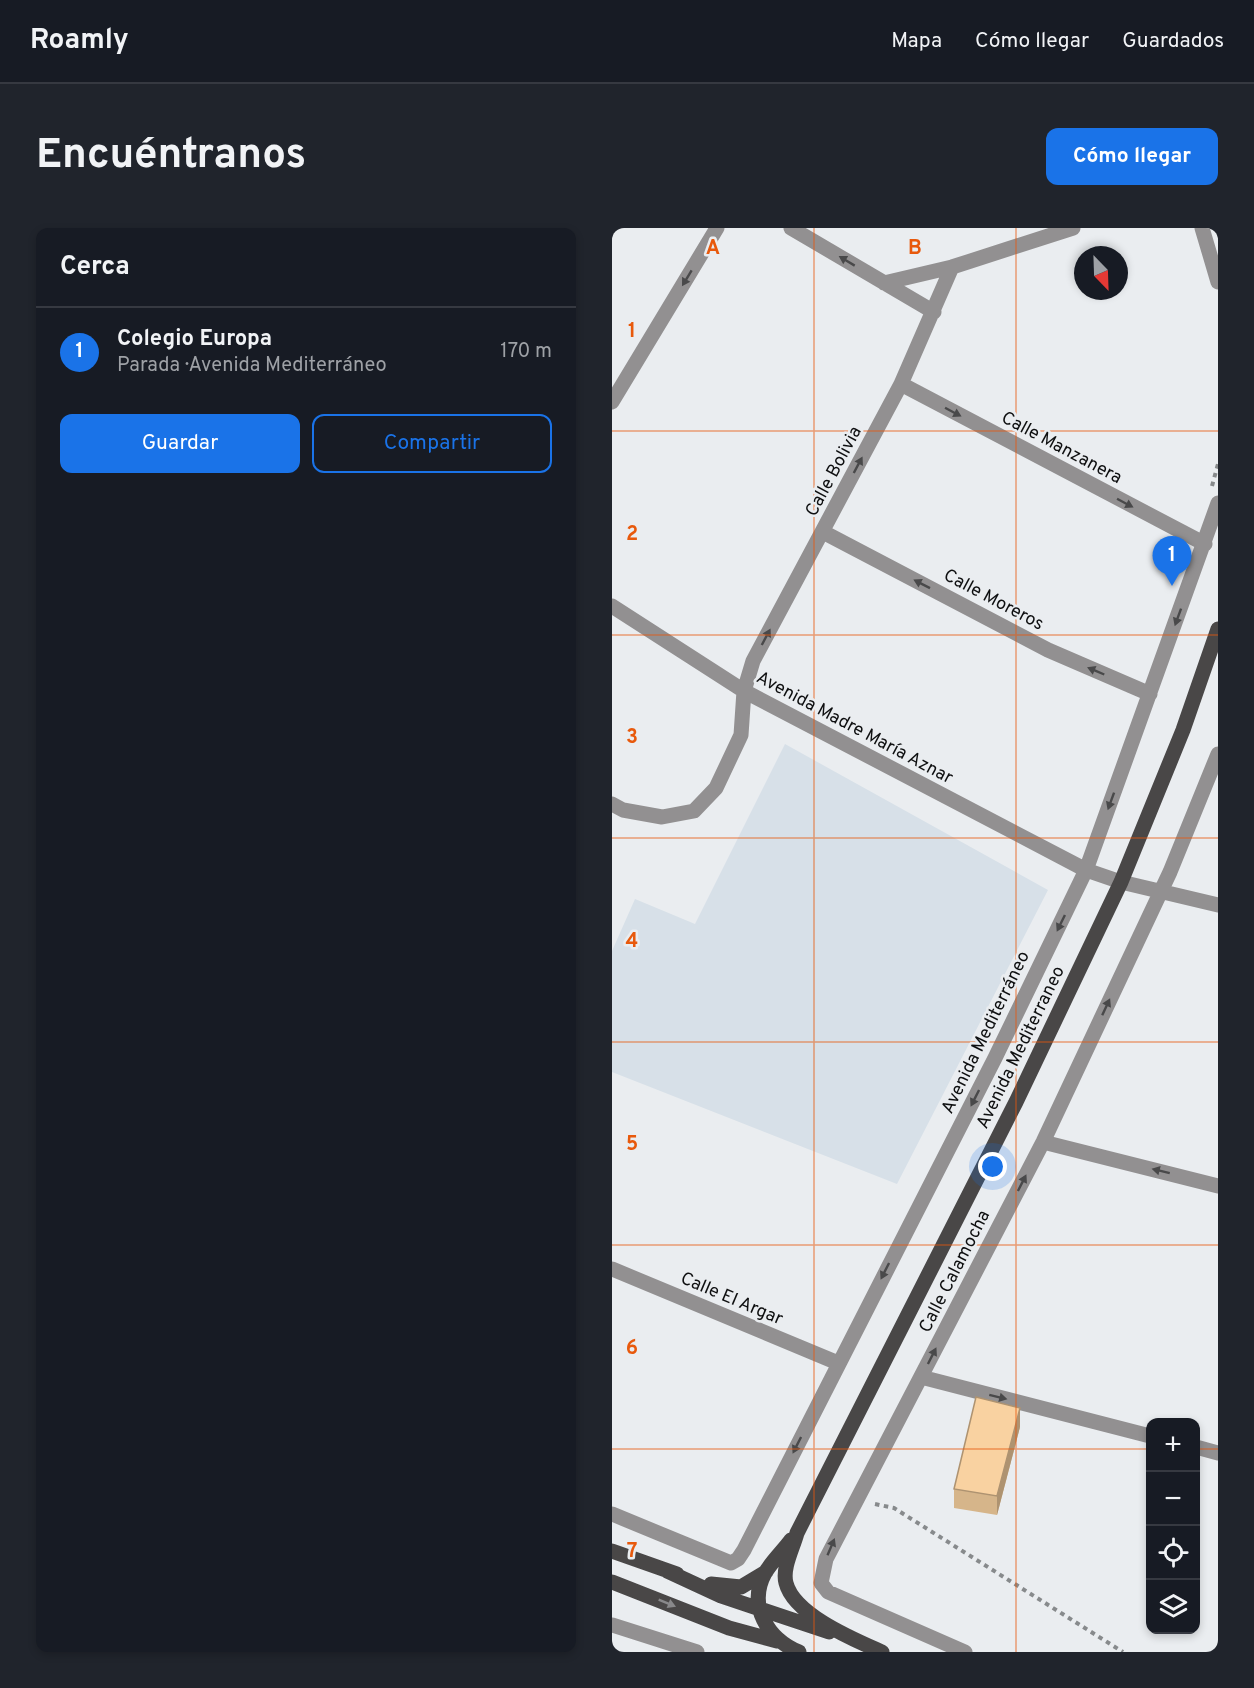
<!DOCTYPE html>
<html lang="es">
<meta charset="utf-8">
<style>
:root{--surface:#171b24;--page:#20242c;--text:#f1f3f6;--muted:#9ea1a6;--line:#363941;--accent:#1a73e8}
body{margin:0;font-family:Overpass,sans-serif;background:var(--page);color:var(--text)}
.controls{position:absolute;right:18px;bottom:18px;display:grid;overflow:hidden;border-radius:12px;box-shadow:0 3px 9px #0003}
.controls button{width:54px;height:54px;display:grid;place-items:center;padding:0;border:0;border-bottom:2px solid var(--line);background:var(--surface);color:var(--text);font:30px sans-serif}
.compass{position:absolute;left:462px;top:18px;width:54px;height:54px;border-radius:50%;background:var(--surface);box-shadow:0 3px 9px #0003;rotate:157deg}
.you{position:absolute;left:381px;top:939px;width:21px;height:21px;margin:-15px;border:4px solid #fff;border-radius:50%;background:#1a73e8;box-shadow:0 0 0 9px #1a73e833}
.badge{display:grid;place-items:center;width:39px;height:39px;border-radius:50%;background:var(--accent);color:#fff;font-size:20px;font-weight:700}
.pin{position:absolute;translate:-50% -50px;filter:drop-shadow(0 2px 3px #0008)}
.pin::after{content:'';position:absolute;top:32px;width:21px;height:18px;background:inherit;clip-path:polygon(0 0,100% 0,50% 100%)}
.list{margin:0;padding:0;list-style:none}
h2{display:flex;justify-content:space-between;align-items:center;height:78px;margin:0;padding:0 24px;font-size:26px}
h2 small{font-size:20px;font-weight:400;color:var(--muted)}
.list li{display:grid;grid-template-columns:39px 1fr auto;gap:18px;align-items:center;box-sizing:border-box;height:90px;padding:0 24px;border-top:2px solid var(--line)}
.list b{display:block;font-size:22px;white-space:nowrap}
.list p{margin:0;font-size:20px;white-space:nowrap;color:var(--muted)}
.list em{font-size:20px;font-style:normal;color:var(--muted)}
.actions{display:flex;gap:12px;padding:18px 24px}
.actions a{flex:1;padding:14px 0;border:2px solid var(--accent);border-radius:12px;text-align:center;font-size:21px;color:var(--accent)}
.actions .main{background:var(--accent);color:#fff}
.icon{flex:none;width:33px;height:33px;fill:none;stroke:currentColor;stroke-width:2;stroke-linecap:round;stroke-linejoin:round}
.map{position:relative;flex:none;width:606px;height:1424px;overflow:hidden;border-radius:12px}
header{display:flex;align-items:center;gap:36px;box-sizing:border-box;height:84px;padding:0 30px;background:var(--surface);border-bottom:2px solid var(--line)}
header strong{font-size:28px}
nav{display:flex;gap:33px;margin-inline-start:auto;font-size:21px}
.intro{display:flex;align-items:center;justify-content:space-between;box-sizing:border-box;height:144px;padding:0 36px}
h1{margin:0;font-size:42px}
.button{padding:15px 27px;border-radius:12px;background:var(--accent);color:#fff;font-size:21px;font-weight:700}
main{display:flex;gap:36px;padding:0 36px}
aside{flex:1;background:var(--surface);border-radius:12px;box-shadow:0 3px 9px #0003}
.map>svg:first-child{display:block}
.built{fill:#d7e0e8}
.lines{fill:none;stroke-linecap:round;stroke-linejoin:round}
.path{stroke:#878a8c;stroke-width:4;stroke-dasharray:4.5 4.5;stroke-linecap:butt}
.minor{stroke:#929091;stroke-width:15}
.major{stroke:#494747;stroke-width:15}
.wall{fill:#d6b58a}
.shaded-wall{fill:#ae9371}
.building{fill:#f9d2a1;stroke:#ae9371;stroke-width:1.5}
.oneway{fill:#49494a}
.oneway2{fill:#89898b}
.grid{fill:none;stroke:#e8590c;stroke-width:1.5;stroke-opacity:0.55}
.labels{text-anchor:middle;stroke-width:5;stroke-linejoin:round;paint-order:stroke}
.street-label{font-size:18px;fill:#0e0f10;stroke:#eaedf0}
.grid-label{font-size:20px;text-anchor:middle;font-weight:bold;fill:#e8590c;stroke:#eaedf0;stroke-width:5;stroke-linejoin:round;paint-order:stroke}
</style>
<header>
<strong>Roamly</strong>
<nav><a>Mapa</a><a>Cómo llegar</a><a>Guardados</a></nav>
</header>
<div class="intro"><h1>Encuéntranos</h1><a class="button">Cómo llegar</a></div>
<main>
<aside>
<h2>Cerca<small></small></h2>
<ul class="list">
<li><span class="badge">1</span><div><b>Colegio Europa</b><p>Parada · Avenida Mediterráneo</p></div><em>170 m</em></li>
</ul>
<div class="actions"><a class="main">Guardar</a><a>Compartir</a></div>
</aside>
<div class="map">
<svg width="606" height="1424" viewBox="0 0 606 1424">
<rect width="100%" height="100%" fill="#eaedf0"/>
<path class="built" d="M173 516 436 662 285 956 0 844V723L23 671 83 696Z"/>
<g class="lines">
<path class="path" d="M600 258 606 236
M263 1276 282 1280 511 1424"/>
<path class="minor" d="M179 0 322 84
M590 0 606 54
M272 55 340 39 461 0
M289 156 593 316
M0 174 105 0
M211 304 436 422 538 466
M0 378 132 463 474 642 509 654 606 677
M0 576 11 582 50 589 82 583 104 560 129 507 132 463 141 433 289 156 340 39
M431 914 606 958
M0 1041 226 1135
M309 1149 538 1208
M584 1219 606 1225
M0 1286 119 1335 126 1331 132 1322 383 830 474 642 606 275
M0 1397 85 1424
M353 1424 216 1364 209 1355 214 1331 431 914 558 644 606 526"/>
<path class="major" d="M179 1312C171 1323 160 1333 153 1345 135 1378 156 1411 187 1424
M0 1323 65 1346
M55 1343 109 1368 217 1404
M0 1354 117 1400 165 1413
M99 1356 129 1359 154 1344
M270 1424C243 1412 182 1387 174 1355 170 1340 181 1320 185 1305L404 874 509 654 571 502 606 401"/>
</g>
<path class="wall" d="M408 1199 385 1287 342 1280V1261Z"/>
<path class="shaded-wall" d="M408 1180V1199L385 1287V1268Z"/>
<path class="building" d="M364 1169 408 1180 385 1268 342 1261Z"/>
<defs><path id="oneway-solid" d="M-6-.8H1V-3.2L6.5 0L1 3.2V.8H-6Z" transform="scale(1.5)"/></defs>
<g class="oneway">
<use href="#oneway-solid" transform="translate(235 33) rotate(-149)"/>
<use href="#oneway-solid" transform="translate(75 50) rotate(121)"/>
<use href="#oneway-solid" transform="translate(341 184) rotate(28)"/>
<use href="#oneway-solid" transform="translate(246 237) rotate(-62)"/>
<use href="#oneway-solid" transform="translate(513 275) rotate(28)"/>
<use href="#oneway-solid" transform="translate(310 356) rotate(-153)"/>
<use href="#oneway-solid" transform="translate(566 389) rotate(110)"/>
<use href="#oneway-solid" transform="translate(154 409) rotate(-62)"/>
<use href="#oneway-solid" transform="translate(484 443) rotate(-157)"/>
<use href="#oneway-solid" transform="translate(499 573) rotate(110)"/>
<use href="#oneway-solid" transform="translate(449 695) rotate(116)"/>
<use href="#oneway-solid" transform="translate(494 779) rotate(-65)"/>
<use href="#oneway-solid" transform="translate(363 870) rotate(117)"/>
<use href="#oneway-solid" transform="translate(549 943) rotate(-166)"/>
<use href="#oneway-solid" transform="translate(410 955) rotate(-63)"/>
<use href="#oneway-solid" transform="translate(273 1043) rotate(117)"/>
<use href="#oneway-solid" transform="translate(320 1128) rotate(-63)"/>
<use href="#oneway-solid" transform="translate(386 1169) rotate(14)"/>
<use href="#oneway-solid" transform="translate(185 1217) rotate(117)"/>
<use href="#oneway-solid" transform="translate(219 1319) rotate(-67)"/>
</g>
<use class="oneway2" href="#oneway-solid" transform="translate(55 1375) rotate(22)"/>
<path class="grid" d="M202 0V1424M404 0V1424M0 203H606M0 407H606M0 610H606M0 814H606M0 1017H606M0 1221H538M584 1221H606"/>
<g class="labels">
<g class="street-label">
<text transform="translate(450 219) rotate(28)" y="6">Calle Manzanera</text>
<text transform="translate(221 243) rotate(-62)" y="6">Calle Bolivia</text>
<text transform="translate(382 371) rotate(28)" y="6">Calle Moreros</text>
<text transform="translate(243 499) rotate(28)" y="6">Avenida Madre María Aznar</text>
<text transform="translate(373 804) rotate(-64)" y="6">Avenida Mediterráneo</text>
<text transform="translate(408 819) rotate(-64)" y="6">Avenida Mediterraneo</text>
<text transform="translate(342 1043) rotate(-63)" y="6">Calle Calamocha</text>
<text transform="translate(120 1070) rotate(23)" y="6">Calle El Argar</text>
</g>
</g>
<g class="grid-label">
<text x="101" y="26">A</text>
<text x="303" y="26">B</text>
<text x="20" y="109">1</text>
<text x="20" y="312">2</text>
<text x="20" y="515">3</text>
<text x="20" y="719">4</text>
<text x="20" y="922">5</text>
<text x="20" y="1126">6</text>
<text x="20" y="1329">7</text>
</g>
</svg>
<div class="controls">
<button>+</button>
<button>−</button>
<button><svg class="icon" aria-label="locate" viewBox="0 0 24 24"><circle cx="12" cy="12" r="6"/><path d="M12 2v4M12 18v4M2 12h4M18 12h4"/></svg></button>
<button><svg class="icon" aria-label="layers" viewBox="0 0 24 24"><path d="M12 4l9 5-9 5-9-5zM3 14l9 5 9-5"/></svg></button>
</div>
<svg class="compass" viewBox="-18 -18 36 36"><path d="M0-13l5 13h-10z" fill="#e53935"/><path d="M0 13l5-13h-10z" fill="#9ea1a6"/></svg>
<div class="you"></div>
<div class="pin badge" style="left:560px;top:358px">1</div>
</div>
</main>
